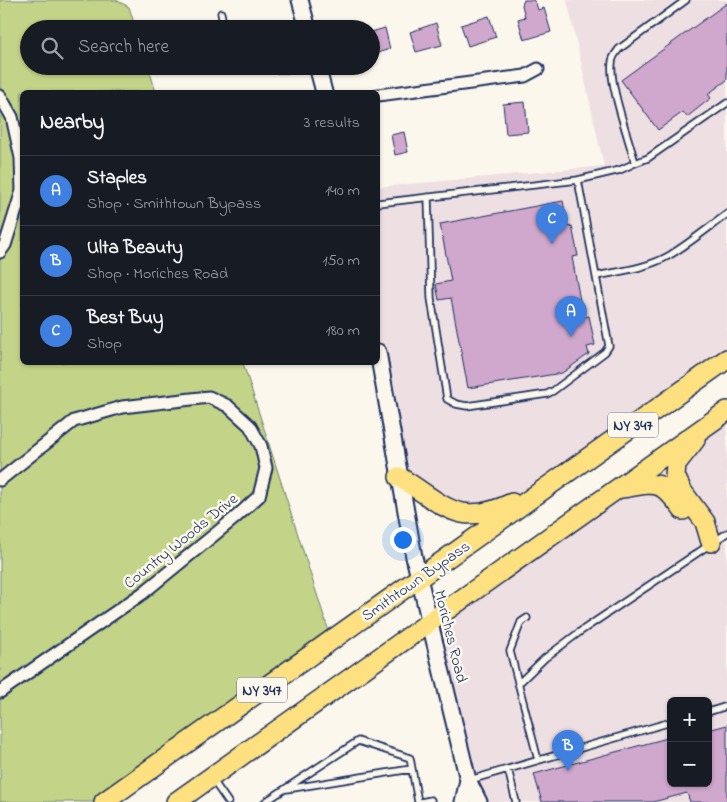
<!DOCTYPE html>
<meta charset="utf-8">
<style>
:root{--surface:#171b24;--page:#20242c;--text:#f1f3f6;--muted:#9ea1a6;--line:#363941;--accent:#8c9099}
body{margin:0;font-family:"Indie Flower",sans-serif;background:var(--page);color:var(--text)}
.controls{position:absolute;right:15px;bottom:15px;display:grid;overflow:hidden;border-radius:8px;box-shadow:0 1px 4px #0004}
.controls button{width:45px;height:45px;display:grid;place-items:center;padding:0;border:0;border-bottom:1px solid var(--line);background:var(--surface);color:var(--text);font:25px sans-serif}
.you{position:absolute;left:402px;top:539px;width:18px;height:18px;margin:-12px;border:4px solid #fff;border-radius:50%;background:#1a73e8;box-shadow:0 0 0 8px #1a73e833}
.badge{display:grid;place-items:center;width:32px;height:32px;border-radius:50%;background:var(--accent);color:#fff;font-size:16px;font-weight:700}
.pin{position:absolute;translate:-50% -41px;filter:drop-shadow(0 1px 2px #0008)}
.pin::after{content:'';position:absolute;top:26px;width:18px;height:15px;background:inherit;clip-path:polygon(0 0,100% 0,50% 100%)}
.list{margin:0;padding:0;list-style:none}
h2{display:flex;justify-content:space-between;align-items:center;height:65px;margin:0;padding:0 20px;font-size:21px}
h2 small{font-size:16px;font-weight:400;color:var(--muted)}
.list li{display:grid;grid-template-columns:32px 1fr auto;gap:15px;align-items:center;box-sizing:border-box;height:70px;padding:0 20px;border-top:1px solid var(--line)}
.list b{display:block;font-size:19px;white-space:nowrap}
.list p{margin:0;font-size:16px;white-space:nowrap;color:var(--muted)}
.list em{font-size:16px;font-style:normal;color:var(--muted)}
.icon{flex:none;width:28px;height:28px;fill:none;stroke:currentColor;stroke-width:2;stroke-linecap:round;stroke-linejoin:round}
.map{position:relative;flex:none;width:727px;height:802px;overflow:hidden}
.search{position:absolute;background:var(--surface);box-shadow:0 1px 4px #0004;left:20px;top:20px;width:360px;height:55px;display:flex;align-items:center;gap:12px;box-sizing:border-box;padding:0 18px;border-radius:28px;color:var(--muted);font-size:19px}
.panel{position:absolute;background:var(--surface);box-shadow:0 1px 4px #0004;left:20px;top:90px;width:360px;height:275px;border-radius:8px}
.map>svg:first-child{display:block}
.built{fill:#eedfe3;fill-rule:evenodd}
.green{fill:#c3d387;stroke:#6f8172}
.building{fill:#d0a7cd;stroke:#1b2f5e}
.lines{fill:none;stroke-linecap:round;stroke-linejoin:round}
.service-casing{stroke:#1b2f5e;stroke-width:9}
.minor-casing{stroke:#1b2f5e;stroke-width:15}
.secondary-casing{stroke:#1b2f5e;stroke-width:19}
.trunk-casing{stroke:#1b2f5e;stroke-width:22}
.service{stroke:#fbf7ec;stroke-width:5.5}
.minor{stroke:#fbf7ec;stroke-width:11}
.secondary{stroke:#fbf7ec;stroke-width:15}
.trunk{stroke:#fde080;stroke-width:19}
.labels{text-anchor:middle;stroke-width:5;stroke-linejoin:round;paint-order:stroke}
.shield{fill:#fbf7ec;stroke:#5e6b89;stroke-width:1}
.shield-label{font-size:15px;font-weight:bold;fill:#1b2f5e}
.street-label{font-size:16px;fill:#1b2f5e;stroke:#fbf7ec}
</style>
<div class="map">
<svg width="727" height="802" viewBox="0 0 727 802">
<rect width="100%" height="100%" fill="#fbf7ec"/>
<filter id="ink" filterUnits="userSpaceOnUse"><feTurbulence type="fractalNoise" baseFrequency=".02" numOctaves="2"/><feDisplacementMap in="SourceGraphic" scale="10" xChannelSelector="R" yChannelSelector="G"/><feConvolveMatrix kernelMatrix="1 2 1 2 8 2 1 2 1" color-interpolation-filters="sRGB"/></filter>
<g filter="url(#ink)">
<path class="built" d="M567 0H727V359L498 522H474L413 481 403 457 378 337V187L604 166Z
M727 411V802H479L430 621ZM671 701H708V783H671Z"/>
<path class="green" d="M0 0H116L129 7 136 29H29V66H148L156 92H22V362L243 363 330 635 111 802H0Z"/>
<path class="building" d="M524 0H533L536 3 538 10 544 8 551 32 524 40 518 19 525 17 522 5Z
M727 3V80L708 94 711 98 687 117 683 112 658 130 621 80Z
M489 16 496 37 468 46 461 25Z
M436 23 442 45 416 52 410 32Z
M385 28 390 49 371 55V32Z
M525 102 528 132 506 134 503 104Z
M404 132 408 152 395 155 391 135Z
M563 201 568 227 572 226 578 256 572 257 583 317 589 316 595 345 587 347 589 354 562 373 468 388 451 298 439 300 436 284 451 281 440 224Z
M727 725V802H690L687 793 653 802H542L534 774 671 737V783H708V730Z"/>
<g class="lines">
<defs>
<path id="service" d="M221 13 224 29
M256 66 264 69H316
M635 163 648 158 727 103
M578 180 620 170 635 163C629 139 609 85 612 63 612 57 616 53 619 49L686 0
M378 203 578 180 609 346 605 352 553 391 547 394 467 406 456 404 447 399 431 298 428 197
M596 276C621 271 648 268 670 255 690 243 708 228 727 214
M527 618 521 622 510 651 538 760
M518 684 545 658 581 631 727 533
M708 712 727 706
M508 769 516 802
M212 779 228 802
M470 780 671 722
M287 789 411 769
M265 802 358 741 410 758 418 802
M421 802 431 800V802"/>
<path id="minor" d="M378 95 525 76 538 69
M0 96 12 117 21 158 22 191 5 245 0 252
M0 480 74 421 122 407 209 397 228 406 250 426 261 446 266 468 259 496 236 517 143 593 0 692"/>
<path id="secondary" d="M300 0 308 29
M317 66 324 92
M378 352 414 557 468 780 479 802
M463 802 468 780"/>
<path id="trunk" d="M695 440 676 464 675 476 682 491 705 522 711 542
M399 477C444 504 457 529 512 503
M622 488C658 482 660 479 683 510
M104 802 727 359
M176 802 727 411"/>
</defs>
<use href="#service" class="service-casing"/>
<use href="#minor" class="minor-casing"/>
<use href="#secondary" class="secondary-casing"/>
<use href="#trunk" class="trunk-casing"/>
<use href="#service" class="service"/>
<use href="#minor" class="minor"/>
<use href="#secondary" class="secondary"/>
<use href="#trunk" class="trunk"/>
</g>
</g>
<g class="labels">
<g class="shield">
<rect x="608" y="412.5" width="50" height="25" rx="4"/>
<rect x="237" y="677.5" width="50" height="25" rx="4"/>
</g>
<g class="shield-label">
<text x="633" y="430">NY 347</text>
<text x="262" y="695">NY 347</text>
</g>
<g class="street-label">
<text transform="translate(180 540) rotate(-39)" y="6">Country Woods Drive</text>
<text transform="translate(415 580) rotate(-35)" y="6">Smithtown Bypass</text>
<text transform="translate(452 636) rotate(76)" y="6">Moriches Road</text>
</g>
</g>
</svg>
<div class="controls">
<button>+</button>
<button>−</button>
</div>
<div class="you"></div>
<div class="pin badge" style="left:571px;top:337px;background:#3f7fe0">A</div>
<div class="pin badge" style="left:568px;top:771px;background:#3f7fe0">B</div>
<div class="pin badge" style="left:552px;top:244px;background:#3f7fe0">C</div>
<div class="search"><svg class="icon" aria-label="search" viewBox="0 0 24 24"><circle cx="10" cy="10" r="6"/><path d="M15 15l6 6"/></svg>Search here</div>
<section class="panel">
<h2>Nearby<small>3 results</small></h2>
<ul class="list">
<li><span class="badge" style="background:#3f7fe0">A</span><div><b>Staples</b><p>Shop · Smithtown Bypass</p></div><em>140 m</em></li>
<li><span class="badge" style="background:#3f7fe0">B</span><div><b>Ulta Beauty</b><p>Shop · Moriches Road</p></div><em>150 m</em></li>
<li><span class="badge" style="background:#3f7fe0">C</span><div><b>Best Buy</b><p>Shop</p></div><em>180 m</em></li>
</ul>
</section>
</div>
